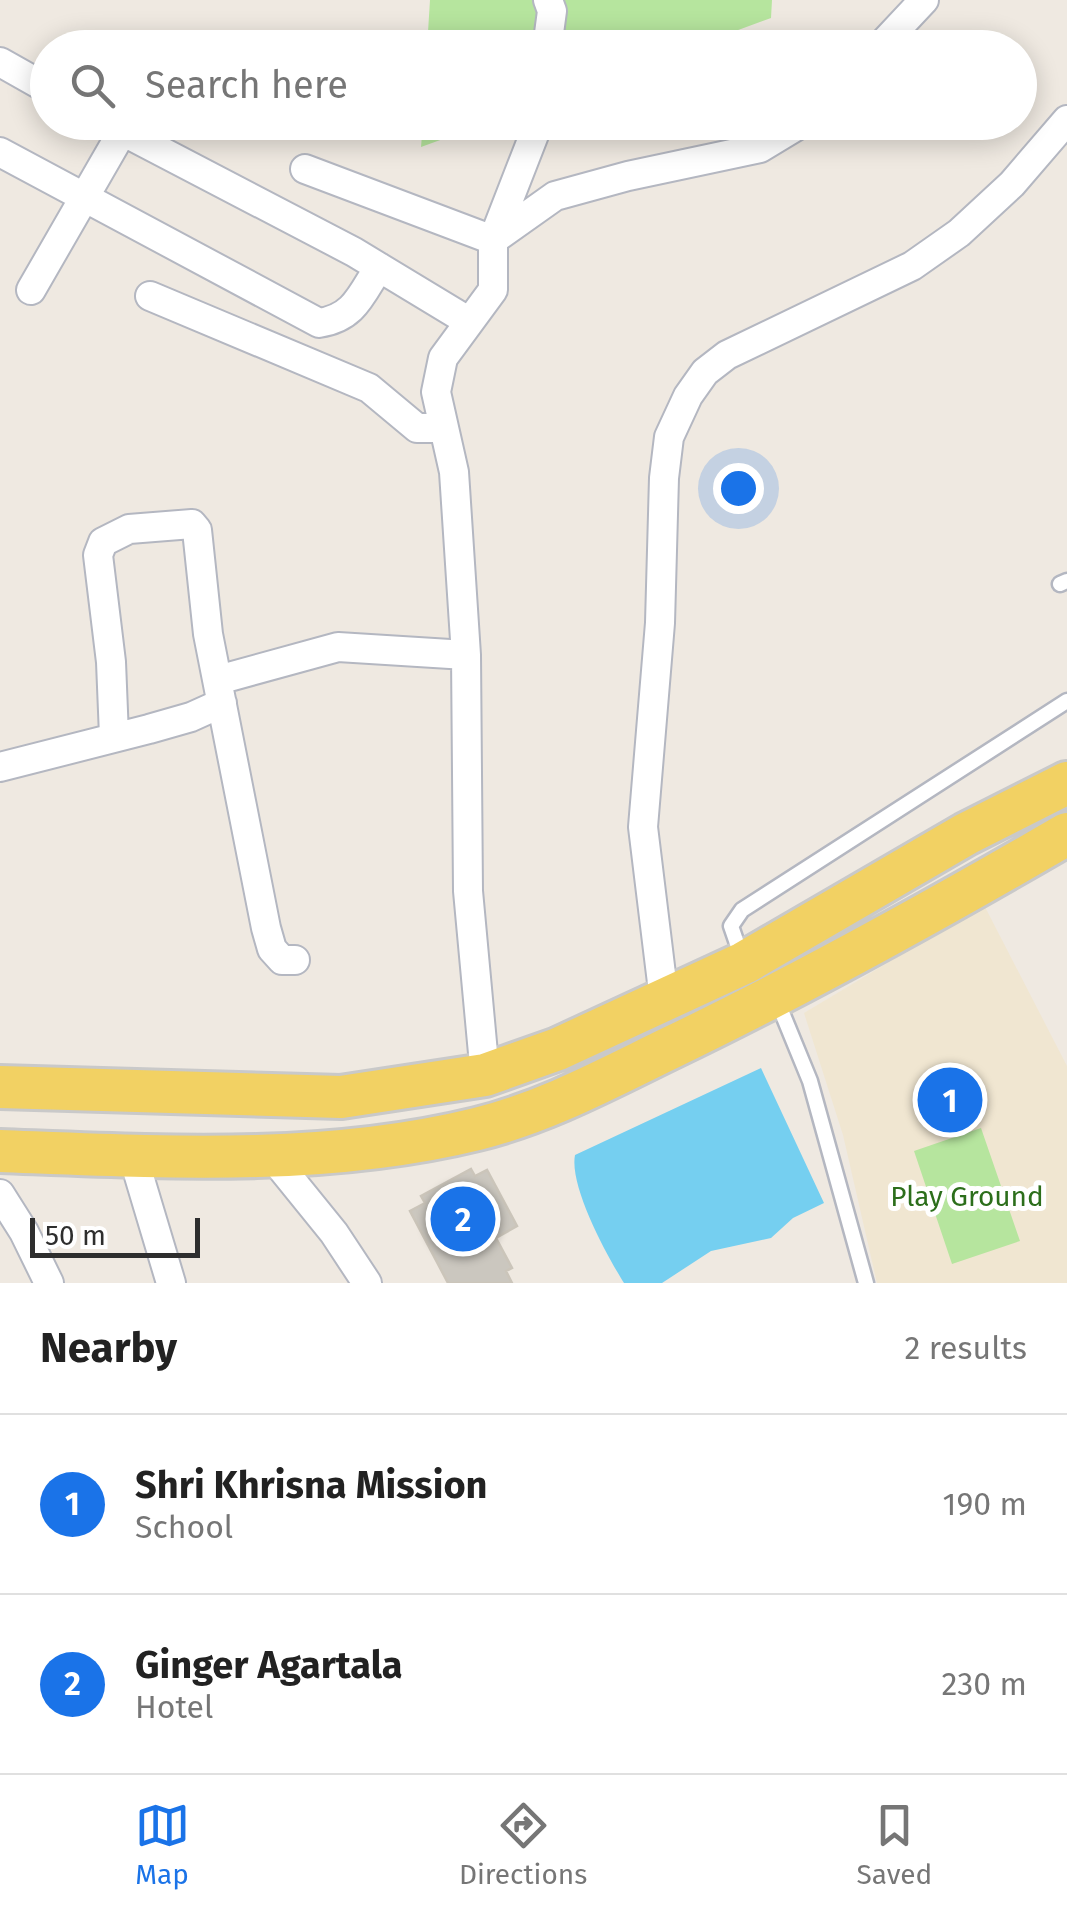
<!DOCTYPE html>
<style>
:root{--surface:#fff;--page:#f2f2f2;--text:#222;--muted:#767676;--line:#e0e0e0;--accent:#1a73e8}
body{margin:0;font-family:"Fira Sans",sans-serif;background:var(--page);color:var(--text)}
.scale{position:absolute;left:30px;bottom:25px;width:170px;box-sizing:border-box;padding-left:10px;border:5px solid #2e2e2e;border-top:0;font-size:28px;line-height:35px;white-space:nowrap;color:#2e2e2e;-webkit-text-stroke:8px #fff;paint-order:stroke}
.you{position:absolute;left:738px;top:488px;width:35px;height:35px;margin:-25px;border:8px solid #fff;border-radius:50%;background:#1a73e8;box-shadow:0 0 0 15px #1a73e833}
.badge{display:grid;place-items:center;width:65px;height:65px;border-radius:50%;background:var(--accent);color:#fff;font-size:32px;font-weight:700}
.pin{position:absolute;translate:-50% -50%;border:5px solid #fff;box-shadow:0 2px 10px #0006}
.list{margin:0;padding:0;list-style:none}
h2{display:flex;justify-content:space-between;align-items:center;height:130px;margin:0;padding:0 40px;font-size:42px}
h2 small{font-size:32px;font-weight:400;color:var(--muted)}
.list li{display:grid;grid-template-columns:65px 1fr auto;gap:30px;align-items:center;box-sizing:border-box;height:180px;padding:0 40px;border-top:2px solid var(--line)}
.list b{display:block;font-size:38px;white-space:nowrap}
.list p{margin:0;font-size:32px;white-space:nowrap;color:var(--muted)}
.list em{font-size:32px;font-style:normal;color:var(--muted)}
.icon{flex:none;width:55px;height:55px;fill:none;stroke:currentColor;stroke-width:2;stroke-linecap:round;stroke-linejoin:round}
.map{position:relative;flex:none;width:1067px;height:1283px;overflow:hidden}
.search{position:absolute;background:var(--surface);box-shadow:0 5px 25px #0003;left:30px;right:30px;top:30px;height:110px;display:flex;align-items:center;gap:25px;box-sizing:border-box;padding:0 35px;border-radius:55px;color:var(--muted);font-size:38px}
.sheet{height:490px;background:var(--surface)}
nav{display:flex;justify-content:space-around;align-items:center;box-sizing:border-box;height:140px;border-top:2px solid var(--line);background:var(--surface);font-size:28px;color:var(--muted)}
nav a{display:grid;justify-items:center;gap:5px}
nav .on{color:var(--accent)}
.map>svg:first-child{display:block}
.education{fill:#f0e6d1}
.green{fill:#b6e59e}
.water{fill:#75cff0}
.building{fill:#cbc7bf;stroke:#cbc5ba;stroke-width:2.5}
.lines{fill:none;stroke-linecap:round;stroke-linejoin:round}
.service-casing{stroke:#b4b7c1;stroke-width:19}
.minor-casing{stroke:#b4b7c1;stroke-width:32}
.primary-casing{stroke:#c9c9c9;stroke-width:48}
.service{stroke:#fff;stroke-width:14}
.minor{stroke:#fff;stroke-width:28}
.primary{stroke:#f2d163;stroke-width:42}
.labels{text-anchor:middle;stroke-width:10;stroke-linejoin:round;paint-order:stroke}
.park-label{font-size:28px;fill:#2c6e1b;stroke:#fff}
</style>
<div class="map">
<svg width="1067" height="1283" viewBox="0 0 1067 1283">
<rect width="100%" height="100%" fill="#efe9e1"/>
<path class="education" d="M984 905 1067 1066V1283H877L843 1135 804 1013Z"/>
<path class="green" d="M430 0H772L771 18 692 47 427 48Z
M423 123V122L487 123 421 147Z
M981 1128 1020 1241 952 1264 914 1151Z"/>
<path class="water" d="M761 1068 824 1203 793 1218 771 1238 711 1251 662 1283H624C607 1256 569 1186 575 1155Z"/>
<path class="building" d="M471 1169 475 1176 487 1170 517 1226 496 1238 512 1268 506 1271 512 1283H448L410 1211 425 1203 421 1196Z"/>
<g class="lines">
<defs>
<path id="service" d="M1060 584 1067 581
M742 958 731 926 742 910 1067 701
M776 998 810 1081 866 1283"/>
<path id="minor" d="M547 48 552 11 548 0
M879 48 924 0
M0 62 48 89
M105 122 354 252 468 321
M0 152 319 323C354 318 361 295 379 267
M305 169 493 240 539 122
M31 290 122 132
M150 296 369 388 417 428H444
M218 680 338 647 466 655
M114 736 111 662 98 555 103 542 129 529 192 524 197 530 208 634 266 928 272 949 282 960H295
M0 767 149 729 191 717 222 703
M664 999 643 827 660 623 664 478 669 437 688 396 705 372 727 355 912 266 959 233 1012 184 1067 120
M485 1075 468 891 466 655 454 472 436 392 443 358 493 290V240L555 196 628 176 760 148 803 122
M270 1154 334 1233 367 1283
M133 1156 171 1283
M0 1194 24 1232 49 1283"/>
<path id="primary" d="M0 1087 341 1097 485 1075 558 1049 744 963 966 834 1067 783
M0 1151C157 1157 323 1167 477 1129 546 1112 608 1078 672 1047 807 982 938 909 1067 834"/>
</defs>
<use href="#service" class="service-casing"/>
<use href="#minor" class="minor-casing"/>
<use href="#primary" class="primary-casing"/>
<use href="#service" class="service"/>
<use href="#minor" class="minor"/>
<use href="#primary" class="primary"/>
</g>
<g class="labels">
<g class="park-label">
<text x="967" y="1206">Play Ground</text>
</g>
</g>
</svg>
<div class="scale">50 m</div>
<div class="you"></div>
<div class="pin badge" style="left:950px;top:1100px">1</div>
<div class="pin badge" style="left:463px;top:1219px">2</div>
<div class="search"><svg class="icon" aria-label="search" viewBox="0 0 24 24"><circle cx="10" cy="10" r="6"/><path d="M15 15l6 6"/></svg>Search here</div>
</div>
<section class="sheet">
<h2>Nearby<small>2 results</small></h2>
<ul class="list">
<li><span class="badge">1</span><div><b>Shri Khrisna Mission</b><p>School</p></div><em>190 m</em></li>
<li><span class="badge">2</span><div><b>Ginger Agartala</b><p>Hotel</p></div><em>230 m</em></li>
</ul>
</section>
<nav>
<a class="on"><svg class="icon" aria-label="map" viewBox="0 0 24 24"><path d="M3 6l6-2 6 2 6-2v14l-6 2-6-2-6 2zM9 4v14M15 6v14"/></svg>Map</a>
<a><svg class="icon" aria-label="directions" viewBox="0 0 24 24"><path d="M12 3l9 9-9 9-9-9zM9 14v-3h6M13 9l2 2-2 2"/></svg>Directions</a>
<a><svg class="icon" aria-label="saved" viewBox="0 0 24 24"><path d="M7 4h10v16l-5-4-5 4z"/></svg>Saved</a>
</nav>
